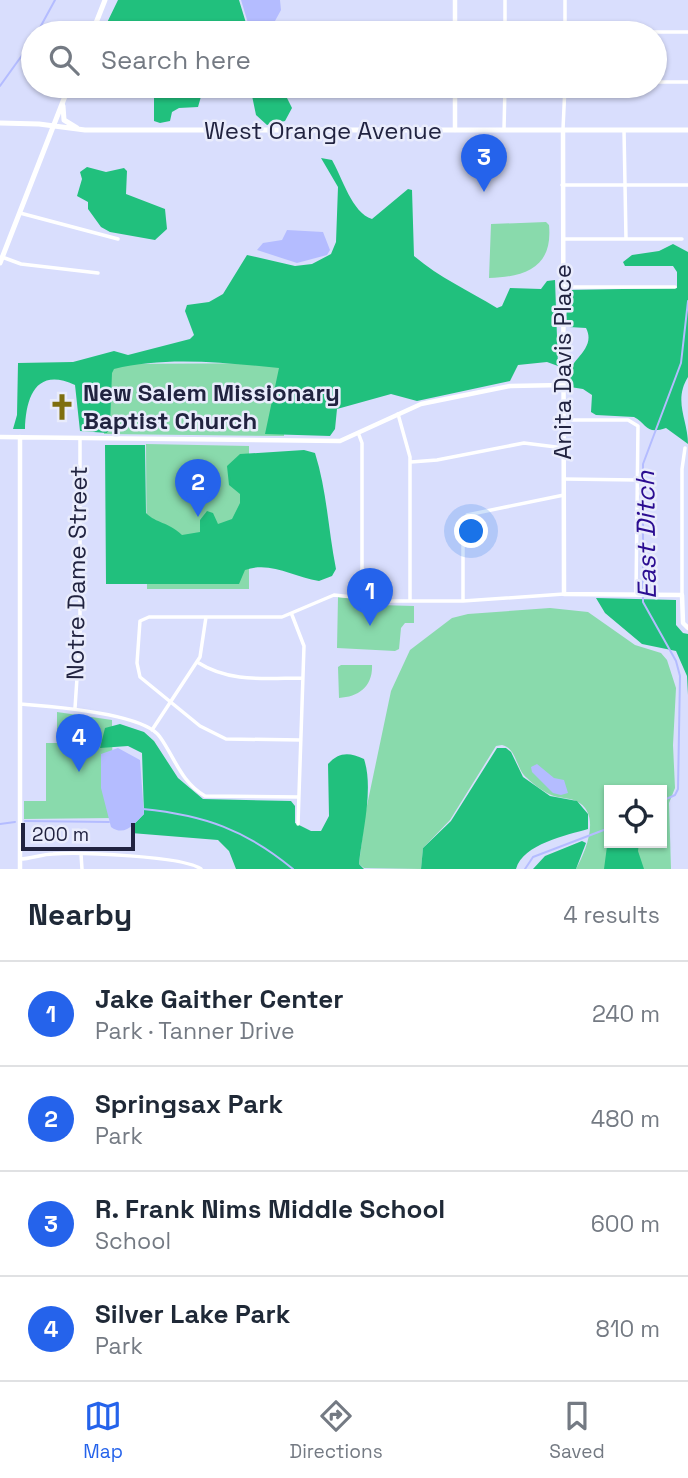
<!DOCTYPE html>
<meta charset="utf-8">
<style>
:root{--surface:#fff;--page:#f6f6f7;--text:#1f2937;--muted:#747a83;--line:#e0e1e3;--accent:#2563eb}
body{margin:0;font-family:"Space Grotesk",sans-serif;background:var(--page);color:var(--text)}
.controls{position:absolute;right:21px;bottom:21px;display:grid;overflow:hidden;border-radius:0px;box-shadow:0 2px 5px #0004}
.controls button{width:63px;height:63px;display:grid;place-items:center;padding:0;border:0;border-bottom:2px solid var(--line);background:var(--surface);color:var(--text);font:35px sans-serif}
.scale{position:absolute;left:21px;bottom:18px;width:114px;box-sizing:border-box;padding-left:7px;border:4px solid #212340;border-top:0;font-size:19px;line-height:24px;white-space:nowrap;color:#212340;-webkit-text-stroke:5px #e9ecfc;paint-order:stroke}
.you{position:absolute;left:472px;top:532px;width:24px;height:24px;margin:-18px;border:5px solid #fff;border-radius:50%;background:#1a73e8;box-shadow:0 0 0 10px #1a73e833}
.badge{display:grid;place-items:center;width:46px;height:46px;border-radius:50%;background:var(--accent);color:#fff;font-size:23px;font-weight:700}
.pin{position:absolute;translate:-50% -58px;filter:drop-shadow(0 2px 4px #0008)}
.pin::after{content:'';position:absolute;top:37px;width:24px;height:21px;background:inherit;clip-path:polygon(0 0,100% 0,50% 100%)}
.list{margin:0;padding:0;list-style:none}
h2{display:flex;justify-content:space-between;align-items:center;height:91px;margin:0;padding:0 28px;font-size:30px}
h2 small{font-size:23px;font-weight:400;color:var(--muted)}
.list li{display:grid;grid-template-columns:46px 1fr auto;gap:21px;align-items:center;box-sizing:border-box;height:105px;padding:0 28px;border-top:2px solid var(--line)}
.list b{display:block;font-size:26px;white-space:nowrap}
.list p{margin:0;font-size:23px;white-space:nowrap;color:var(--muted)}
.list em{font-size:23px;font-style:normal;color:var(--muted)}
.icon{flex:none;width:38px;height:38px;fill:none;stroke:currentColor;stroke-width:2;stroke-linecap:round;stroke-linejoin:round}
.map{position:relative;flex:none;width:688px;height:869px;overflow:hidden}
.search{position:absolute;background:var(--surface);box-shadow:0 2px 5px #0004;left:21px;right:21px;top:21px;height:77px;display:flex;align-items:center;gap:18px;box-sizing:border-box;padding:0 24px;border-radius:38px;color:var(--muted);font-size:26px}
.sheet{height:511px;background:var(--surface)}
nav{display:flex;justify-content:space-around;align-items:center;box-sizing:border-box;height:98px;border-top:2px solid var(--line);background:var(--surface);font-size:19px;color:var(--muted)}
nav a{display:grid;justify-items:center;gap:4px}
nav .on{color:var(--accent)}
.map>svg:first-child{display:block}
.green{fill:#89daac;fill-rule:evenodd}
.forest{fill:#21c07d}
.water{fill:#b4bcff}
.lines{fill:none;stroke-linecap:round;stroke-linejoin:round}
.stream{stroke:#b4bcff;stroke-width:2}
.minor{stroke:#fff;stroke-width:3.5}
.tertiary{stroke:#fff;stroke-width:4.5}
.secondary{stroke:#fff;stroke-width:5}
.labels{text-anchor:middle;stroke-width:5;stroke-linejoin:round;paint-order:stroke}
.street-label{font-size:24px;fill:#212340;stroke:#e9ecfc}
.poi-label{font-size:24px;font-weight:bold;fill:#212340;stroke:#e9ecfc;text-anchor:start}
.water-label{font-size:26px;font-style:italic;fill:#2b0d91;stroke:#e9ecfc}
</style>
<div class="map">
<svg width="688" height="869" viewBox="0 0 688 869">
<rect width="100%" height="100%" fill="#d9defd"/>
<path class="green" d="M546 222 549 225C553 267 526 277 489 278L491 224Z
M285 363 284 436 104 434 105 364Z
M146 444 249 446V589H147Z
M338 597 375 601 379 605 414 606V623H405L401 628 399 649 395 651 337 648Z
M550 608 588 612 635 645 661 653 667 660 676 688 673 745 675 788 669 803 671 869H576C586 851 602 813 576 801 570 798 561 798 554 796 545 793 534 785 527 778 516 770 517 748 502 745L496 746 450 820 423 848 421 869 364 868 359 864 365 815 391 691 410 650 452 618 468 614ZM609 790H662V843H609Z
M341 665H372C373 686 359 697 339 698L338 667Z
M57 712 112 720 113 818 24 819V801H46V743H57Z"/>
<path class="forest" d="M118 0H239L249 33H102Z
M147 86H204L198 107 179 108 172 112 170 121 160 123 154 121V93Z
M250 86H281L292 108 285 121 267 125 256 115Z
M321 158 332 160C342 177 352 213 372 219L408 189 412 190 414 256C440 278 468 290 497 308L502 306 510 288 541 289 547 281 555 280 558 366 547 362 518 365 510 381 417 401 391 394 337 409 335 429 330 436 265 434 279 368C226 363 166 356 114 369L112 373 110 425 107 433 80 431 75 385C36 367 26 397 25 429H13L17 415 18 363 73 362 114 351 128 355 190 339 194 335 185 311 187 305 209 302 223 294 247 255 295 266 312 264 331 254 336 242 338 187Z
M87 167 106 172 124 168 127 171 126 194 165 209 167 229 155 240 110 232 101 227 88 209V202L77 196 82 179 80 172Z
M673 244 688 252V377C673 401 688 420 688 444L666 428C646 435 647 424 634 417L596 415 591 412 592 395 583 389 570 387C557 364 599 353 586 328L569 327 566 324 568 290 677 288V272L673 266H625L623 262 632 255 659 251Z
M105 445H145L146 513C157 524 167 521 182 535L200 532V520L207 511 213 513 218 524 232 519 240 503V494L229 485 227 466 240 454 304 450 315 453C327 491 328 529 336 569L332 576 319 581C293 577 271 561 245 570L239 584H106Z
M596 598 676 600V625L683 633 688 634V695L687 676 676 651 642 644 605 613Z
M120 724 144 732 154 741 178 778 203 799 291 801 295 806V823L311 831H321L329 816 328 764C339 752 349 752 364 759 374 789 362 833 359 864L364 869H236L229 851 218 840 131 833 133 825 144 814 142 753 128 746 100 748 105 728Z
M497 748H506L511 752 523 777 550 796 577 801 588 814V829C567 835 523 844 516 869H421L423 848 451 821Z
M609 831V843H639L638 851 644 869H604Z
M582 841 586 843 576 869H533L545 856Z"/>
<path class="water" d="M280 0 281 10 275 21 280 22 276 33H251L241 0Z
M287 230 323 232 330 250 327 255 297 263 257 250 263 243 282 240Z
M118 748 140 760 144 814C134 824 125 837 111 827L101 788V754Z
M537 764 554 778 564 780 568 793 561 795 553 793 532 772 531 767Z"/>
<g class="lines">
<path class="stream" d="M37 33 55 0
M0 86 33 40
M662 801 675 795 678 789 680 676 676 661 643 602V464L681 363 688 301
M143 809C204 815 246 830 293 869
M25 821 109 822
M0 824 15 822
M525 869 533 857 609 828"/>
<path class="minor" d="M565 32H688
M505 33V0
M565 33V0
M655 82H688
M316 90 320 86
M504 129 505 86
M563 129 565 86
M624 130 626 239
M562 185H688
M20 213 118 239
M563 239H682
M2 257 21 264 98 273
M563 287H675
M398 414 410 457V601
M564 420H628L638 426 636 594
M359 435 362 443V598
M411 462 437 460 524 443 564 448
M564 479 637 480
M682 595V469L685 448
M463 601V527L467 515 564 495
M292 615 304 646 298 824
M197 662C230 683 265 678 303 678
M20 704C48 706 144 713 160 737 175 758 181 782 205 796L299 797
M75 708 80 633V438
M152 730 200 657 206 617
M301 740 226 739 200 726 140 677 137 663 140 621 149 617H282L334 595 391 601H463L564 594
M81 854 82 869
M20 859C31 859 42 854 53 854 78 852 184 856 201 869"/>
<path class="tertiary" d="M455 33V0
M455 130V86
M563 130 564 594 682 595 683 623 688 628
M0 437 340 441 421 404 510 386 563 385
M20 437V869"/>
<path class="secondary" d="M92 33 105 0
M63 106 64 120 77 128
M0 123 39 124 85 130H688
M0 263 69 86"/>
</g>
<defs>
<symbol id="church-bare" viewBox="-9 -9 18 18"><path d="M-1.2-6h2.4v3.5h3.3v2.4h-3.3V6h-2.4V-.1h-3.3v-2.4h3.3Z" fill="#7f6f0e" stroke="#e9ecfc" stroke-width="2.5" paint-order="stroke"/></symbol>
</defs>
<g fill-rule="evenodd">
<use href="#church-bare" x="43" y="388" width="38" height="38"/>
</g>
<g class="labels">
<g class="street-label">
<text x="323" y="139">West Orange Avenue</text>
<text transform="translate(563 362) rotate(-90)" y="8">Anita Davis Place</text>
<text transform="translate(77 573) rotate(-89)" y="8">Notre Dame Street</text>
</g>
<g class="poi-label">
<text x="83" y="401">New Salem Missionary<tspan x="83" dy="28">Baptist Church</tspan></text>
</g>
<g class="water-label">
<text transform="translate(646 535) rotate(-91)" y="9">East Ditch</text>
</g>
</g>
</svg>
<div class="controls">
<button><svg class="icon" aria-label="locate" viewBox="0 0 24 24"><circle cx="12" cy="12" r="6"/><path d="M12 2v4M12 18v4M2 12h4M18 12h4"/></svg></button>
</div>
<div class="scale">200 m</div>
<div class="you"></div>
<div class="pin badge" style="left:370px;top:626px">1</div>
<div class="pin badge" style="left:198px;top:517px">2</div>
<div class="pin badge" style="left:484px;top:192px">3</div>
<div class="pin badge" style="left:79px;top:772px">4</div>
<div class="search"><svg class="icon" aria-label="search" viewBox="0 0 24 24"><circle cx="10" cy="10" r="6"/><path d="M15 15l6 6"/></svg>Search here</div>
</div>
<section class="sheet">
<h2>Nearby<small>4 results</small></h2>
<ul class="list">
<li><span class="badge">1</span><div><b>Jake Gaither Center</b><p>Park · Tanner Drive</p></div><em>240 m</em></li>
<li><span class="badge">2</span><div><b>Springsax Park</b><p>Park</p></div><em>480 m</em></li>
<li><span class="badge">3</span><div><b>R. Frank Nims Middle School</b><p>School</p></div><em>600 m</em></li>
<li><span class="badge">4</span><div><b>Silver Lake Park</b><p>Park</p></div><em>810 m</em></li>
</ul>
</section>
<nav>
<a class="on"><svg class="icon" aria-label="map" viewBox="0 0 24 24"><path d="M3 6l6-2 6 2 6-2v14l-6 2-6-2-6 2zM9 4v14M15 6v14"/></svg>Map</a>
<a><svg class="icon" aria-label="directions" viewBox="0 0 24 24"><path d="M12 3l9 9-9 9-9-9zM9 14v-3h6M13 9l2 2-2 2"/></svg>Directions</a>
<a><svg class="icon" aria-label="saved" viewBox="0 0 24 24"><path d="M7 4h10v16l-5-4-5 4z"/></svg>Saved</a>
</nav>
